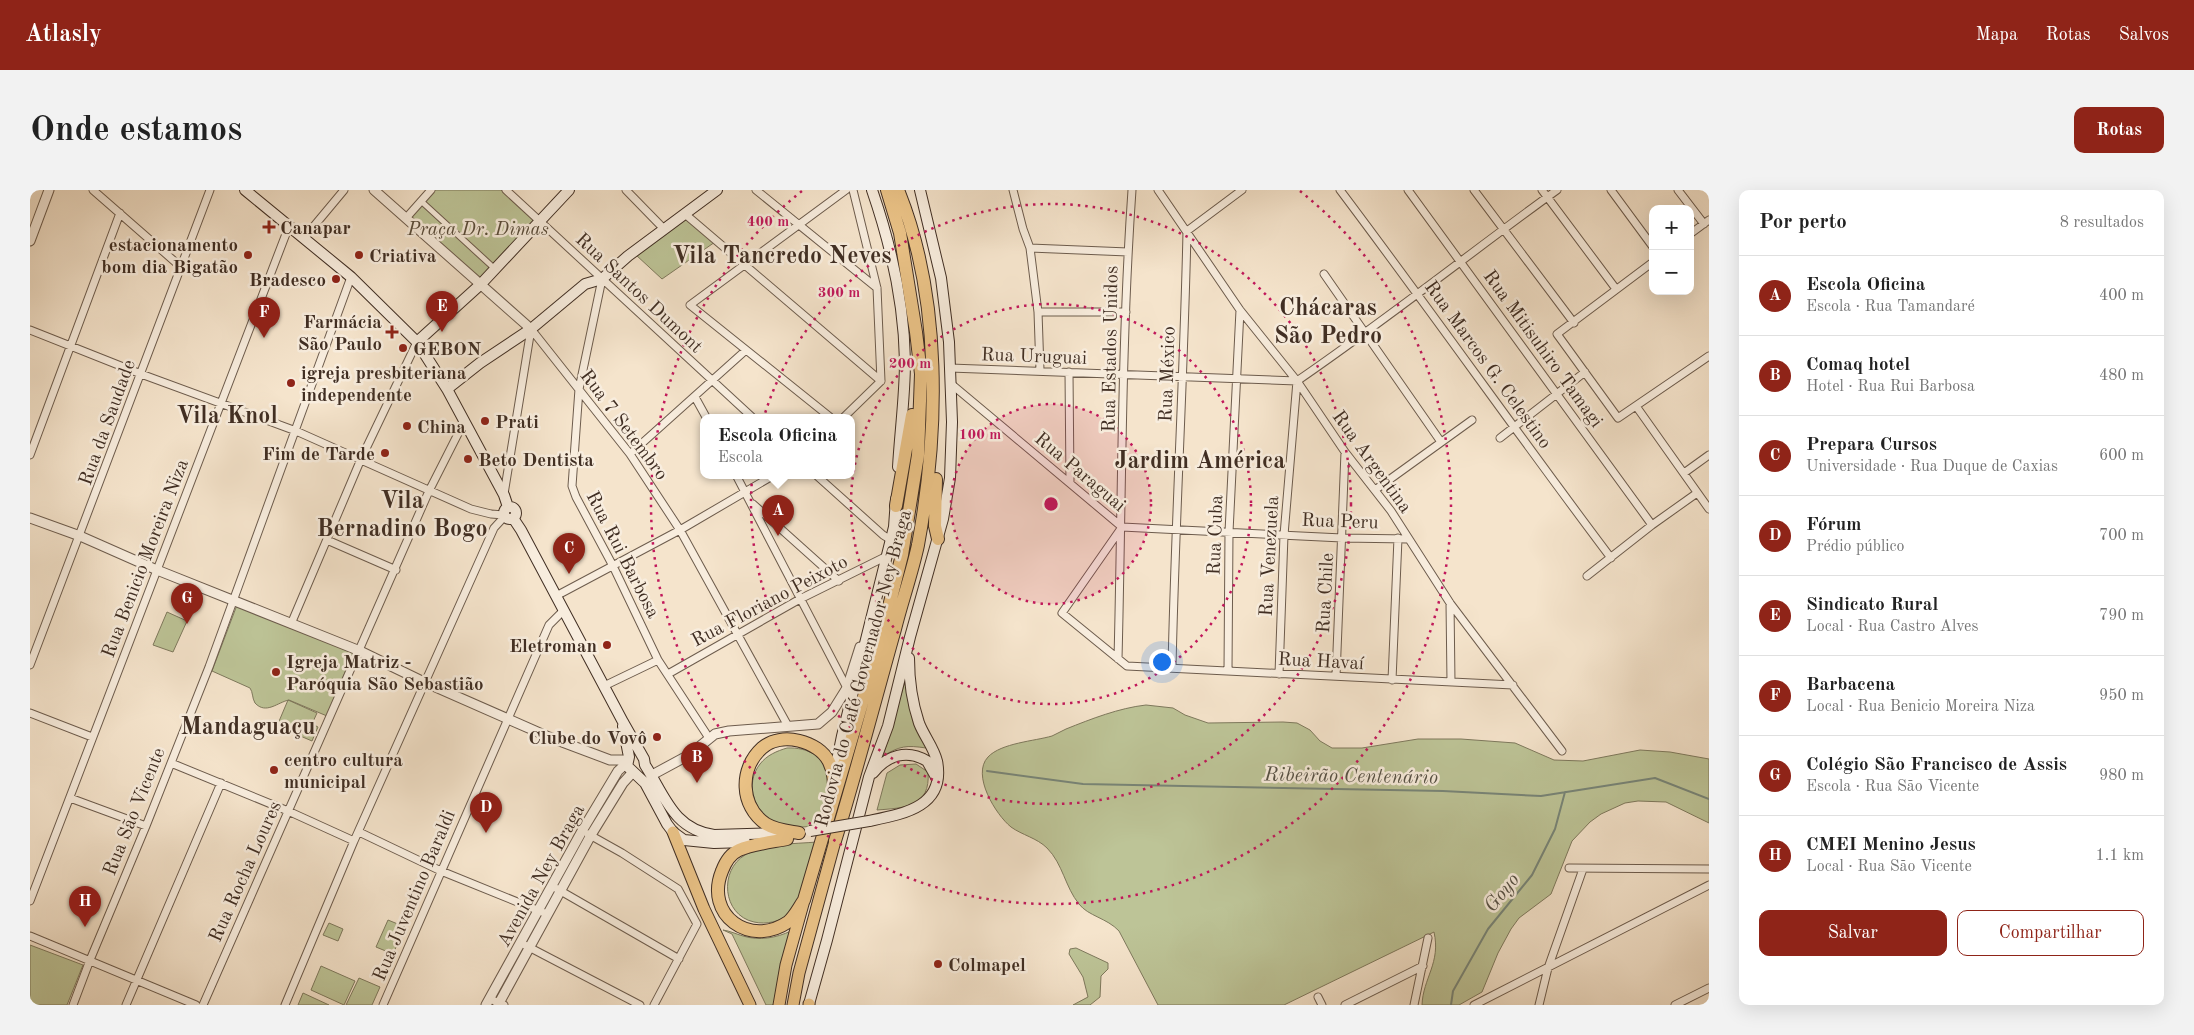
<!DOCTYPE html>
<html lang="pt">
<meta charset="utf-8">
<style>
:root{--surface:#fff;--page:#f2f2f2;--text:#222;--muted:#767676;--line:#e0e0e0;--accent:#8f2418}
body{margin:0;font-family:"Old Standard TT",serif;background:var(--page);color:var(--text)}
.controls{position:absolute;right:15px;top:15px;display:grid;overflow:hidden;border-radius:10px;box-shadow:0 5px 20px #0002}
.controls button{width:45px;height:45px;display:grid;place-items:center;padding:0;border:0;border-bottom:1px solid var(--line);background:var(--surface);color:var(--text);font:25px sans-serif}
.you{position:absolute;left:1131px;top:471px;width:18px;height:18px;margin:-12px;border:4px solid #fff;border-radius:50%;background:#1a73e8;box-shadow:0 0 0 8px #1a73e833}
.badge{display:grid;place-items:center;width:32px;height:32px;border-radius:50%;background:var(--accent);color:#fff;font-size:16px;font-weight:700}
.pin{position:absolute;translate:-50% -41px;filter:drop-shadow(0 1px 2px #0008)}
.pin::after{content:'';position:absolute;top:26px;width:18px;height:15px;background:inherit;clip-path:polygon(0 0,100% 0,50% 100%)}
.popup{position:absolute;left:670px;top:224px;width:155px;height:65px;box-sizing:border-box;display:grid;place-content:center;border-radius:10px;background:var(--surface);filter:drop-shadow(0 1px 4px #0005);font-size:16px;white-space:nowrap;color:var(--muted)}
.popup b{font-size:19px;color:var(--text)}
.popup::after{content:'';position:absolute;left:50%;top:100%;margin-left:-10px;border:10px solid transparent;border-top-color:var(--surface)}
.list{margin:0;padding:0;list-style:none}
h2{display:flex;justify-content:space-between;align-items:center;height:65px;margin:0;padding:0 20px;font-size:21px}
h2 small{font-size:16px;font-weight:400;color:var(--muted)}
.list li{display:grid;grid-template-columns:32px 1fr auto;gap:15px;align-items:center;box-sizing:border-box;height:80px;padding:0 20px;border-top:1px solid var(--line)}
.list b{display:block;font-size:19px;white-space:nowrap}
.list p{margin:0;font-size:16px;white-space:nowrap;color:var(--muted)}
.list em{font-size:16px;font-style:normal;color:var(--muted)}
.actions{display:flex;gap:10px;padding:15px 20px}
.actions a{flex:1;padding:11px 0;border:1px solid var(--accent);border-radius:10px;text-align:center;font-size:18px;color:var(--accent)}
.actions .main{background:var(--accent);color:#fff}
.map{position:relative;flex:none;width:1679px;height:815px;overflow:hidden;border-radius:10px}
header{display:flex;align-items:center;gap:30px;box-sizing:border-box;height:70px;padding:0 25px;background:var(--accent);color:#fff}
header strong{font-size:24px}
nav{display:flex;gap:28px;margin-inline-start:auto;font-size:18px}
.intro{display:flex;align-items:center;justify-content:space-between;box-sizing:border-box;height:120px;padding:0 30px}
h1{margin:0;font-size:35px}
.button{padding:12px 22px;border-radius:10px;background:var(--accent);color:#fff;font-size:18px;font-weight:700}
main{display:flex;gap:30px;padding:0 30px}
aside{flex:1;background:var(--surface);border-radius:10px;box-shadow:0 5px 20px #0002}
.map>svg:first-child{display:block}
.green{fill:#bdc497;stroke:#7e795d}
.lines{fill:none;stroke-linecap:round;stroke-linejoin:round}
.stream{stroke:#788578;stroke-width:2}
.pedestrian-casing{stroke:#6d5c4d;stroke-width:7}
.minor-casing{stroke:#6d5c4d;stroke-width:9}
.tertiary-casing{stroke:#6d5c4d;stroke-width:11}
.secondary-casing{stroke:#402e23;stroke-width:12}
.trunk-casing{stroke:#402e23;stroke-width:13}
.motorway-casing{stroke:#402e23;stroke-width:14}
.pedestrian{stroke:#f8edde;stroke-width:5}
.minor{stroke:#f8edde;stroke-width:7}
.tertiary{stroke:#f8edde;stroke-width:9}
.secondary{stroke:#f8edde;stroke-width:10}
.trunk{stroke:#eac286;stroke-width:11}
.motorway{stroke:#eac286;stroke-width:12}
.secondary-bridge-casing{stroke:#402e23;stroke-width:12;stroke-linecap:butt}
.secondary-bridge{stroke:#f8edde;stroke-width:10}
.ring{fill:none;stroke:#c2185b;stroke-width:2.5;stroke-dasharray:2.5 5}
.poi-dot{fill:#8f2418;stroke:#f8edde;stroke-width:2}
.labels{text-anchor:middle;stroke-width:5;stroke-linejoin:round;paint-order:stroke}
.poi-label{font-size:19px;font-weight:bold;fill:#402e23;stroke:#f8edde;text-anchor:start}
.park-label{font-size:19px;font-style:italic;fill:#594c3a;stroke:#f8edde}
.street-label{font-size:19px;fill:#402e23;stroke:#f8edde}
.water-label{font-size:20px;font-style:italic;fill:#575246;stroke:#f8edde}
.district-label{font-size:24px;font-weight:bold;fill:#402e23;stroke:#f8edde}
.centre{fill:#c2185b;stroke:#f8edde;stroke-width:2.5}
.ring-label{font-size:15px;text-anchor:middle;font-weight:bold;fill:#c2185b;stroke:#f8edde;stroke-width:5;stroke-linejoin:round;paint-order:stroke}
</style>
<header>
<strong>Atlasly</strong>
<nav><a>Mapa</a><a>Rotas</a><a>Salvos</a></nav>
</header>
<div class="intro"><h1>Onde estamos</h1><a class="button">Rotas</a></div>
<main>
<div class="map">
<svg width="1679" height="815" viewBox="0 0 1679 815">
<rect width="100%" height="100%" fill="#f5e4cc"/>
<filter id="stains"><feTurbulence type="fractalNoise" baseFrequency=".004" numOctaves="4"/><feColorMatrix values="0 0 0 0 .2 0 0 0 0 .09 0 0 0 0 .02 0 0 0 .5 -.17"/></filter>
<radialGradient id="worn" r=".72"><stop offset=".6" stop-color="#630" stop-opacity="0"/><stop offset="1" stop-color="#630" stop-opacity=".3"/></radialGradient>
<path class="green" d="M405 0H471L505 31 450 91 381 27Z
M656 27 685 52 632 89 606 65Z
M207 415 323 463 297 526 259 510C248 512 236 525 225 513 222 508 223 502 220 498L182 481Z
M137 422 157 431 143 462 123 455Z
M876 488 896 558C876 555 870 556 853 566Z
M258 510 287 523 282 534 288 537 282 551 247 536Z
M1116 515 1143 518 1155 525 1178 533 1253 532 1267 533 1280 540 1290 551 1302 558H1332L1388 549H1431L1485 553 1524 570 1553 571 1610 560 1640 562 1679 569V633L1636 612 1608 611 1595 613 1571 624 1560 632 1542 651 1521 704 1489 728 1481 739 1468 763 1452 802 1429 815H1392C1393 788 1411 773 1404 742L1254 815H1128L1089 741C1077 728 1058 726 1049 714 1035 697 1033 674 1017 658 1007 648 992 645 981 637 966 625 941 585 958 567 971 553 1005 551 1022 546 1027 544 1031 541 1036 539 1061 529 1089 518 1116 515Z
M757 558C778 557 798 567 801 591 802 604 797 621 795 634 780 637 764 639 749 634 724 626 714 594 730 574 737 565 747 561 757 558Z
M886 574 898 582C901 617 874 618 847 620L857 583 870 575Z
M787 652 777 689 761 725C749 731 737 735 724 732 692 725 689 680 715 665 735 653 764 654 787 652Z
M358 730 375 737 363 764 346 757Z
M299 733 313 739 308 751 293 745Z
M693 740C700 741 706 744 713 746 729 751 746 748 761 741L745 815H736L702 744Z
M0 755 53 775 37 815H0Z
M1046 758 1078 773V779L1071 786 1070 807 1060 815H1043L1058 807 1053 787 1039 764 1040 759Z
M291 776 325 791 314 815 281 800Z
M329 788 350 797 342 815H316Z
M273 803 299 815H268Z"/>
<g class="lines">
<path class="stream" d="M957 581 1053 594 1413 601 1511 606 1625 588 1679 609
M1421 815 1423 801 1458 739 1502 685 1525 639 1535 602"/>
<defs>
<path id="pedestrian" d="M391 11 465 79"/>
<path id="minor" d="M63 0 151 77
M476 0 722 227
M596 0 634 39
M726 0 847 98
M823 0 847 98 851 191
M983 0 993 39 1000 58 1008 122 1010 180
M1128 0 1210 120 1267 191 1315 262 1361 321 1420 413 1532 561
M1310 0C1402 122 1489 246 1581 368
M1378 0 1622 335
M1444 0 1544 133
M1512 0 1586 99
M1581 0 1623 57
M1648 0 1674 34
M655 24 851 191
M377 27 401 0
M1660 44 1679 30
M274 48 314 0
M1000 58 1098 62
M1623 72 1527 144 1588 228 1679 166
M1294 84 1411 252
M572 89 549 199 542 296 546 307 583 376 628 470 679 548
M1008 122H1096
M501 139 600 264 650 340 758 536
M0 140 111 184 266 241 441 319 461 324 474 325
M920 178 1267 191
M1039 182 1040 293
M1267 191C1356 130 1440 63 1527 0
M920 193 1092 337
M665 207 676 227
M1606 216 1679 319
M800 227 660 115 816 0
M814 227 851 191
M1470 248 1555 182
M600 264 716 160
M0 265 90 23
M1654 283 1679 265
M706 285 817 498
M786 285 853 345 861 350
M1345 300 1442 230
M474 304 501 139
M723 314 809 391
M1092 337 1032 423 1097 476 1483 495
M1092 337 1312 348 1378 349
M297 350 366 380
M1557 386 1622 335 1667 303
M526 406 650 340 744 285
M1420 413 1421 492
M261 434 331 269 387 152
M1088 469C1092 313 1091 156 1102 0
M0 475 180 0
M1142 478C1145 332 1154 186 1157 41L1212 0
M1198 480 1199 342 1210 120
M638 484 770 409 857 366
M1249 484 1254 345 1267 191
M1306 486 1315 262
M1362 490 1368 348
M574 496 628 470
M0 523 62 547
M141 573 258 621 324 651
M40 608 116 636
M329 642 411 681 517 724
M558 644 592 663 648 699 667 734 624 815
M1539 678 1679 679
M522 696 649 769
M0 711 259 36
M0 746 166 815
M491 753 610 815
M1288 807 1292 815
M460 809 474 815
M43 815 60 770 116 636 179 477 321 87
M96 815 191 593
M173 815 399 301 434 232
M255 815 324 651 464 338 475 326
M353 815 519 435 534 420
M1315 815 1393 776
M1384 815 1398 748
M1444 815 1679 695
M1509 815 1518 778 1553 679
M1645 815 1679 798"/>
<path id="tertiary" d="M344 0 501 139
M0 51 19 0
M0 328 50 346 127 380 330 461 394 492 519 547 580 570H598
M622 585 659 565 685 544 699 541 788 534 802 522 817 498 830 457
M456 815 552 641 588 581 597 573
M468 815 561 645 593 593 603 582"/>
<path id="secondary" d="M215 0 321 87 387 152 417 199 474 305 478 317
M842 0C861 55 874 113 875 171 875 206 870 242 868 277
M387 152 451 94 539 0
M417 199 450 173 501 139 555 94 572 89 598 66 687 0
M474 323a6 6 0 1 1 12 0a6 6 0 1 1-12 0Z
M483 328 491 340 593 532 614 569 615 575C635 606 643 639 684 645L756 643
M593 536 599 567 597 576 615 593 637 634 643 642 654 650 684 653 715 652
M843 583C857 565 877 559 897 571L906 587
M804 585 812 546 864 337 866 309
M839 631C873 624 916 617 907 571 904 558 894 546 889 533 882 512 879 490 879 468
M779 814 797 750 839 587 858 536 880 447 913 329 920 288 922 232 919 152 911 88 890 0"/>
<path id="trunk" d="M643 642 674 719 720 815
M749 815 756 775 773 714
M763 815 769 783 805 651
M779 815V814"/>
<path id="motorway" d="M906 289 905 336 908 349
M866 316 882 225
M769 643C758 641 746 640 736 634 710 616 709 579 732 558 751 541 789 551 799 572 804 582 804 592 804 602
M757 649C742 652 723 654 709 660 700 664 695 673 692 681 674 725 720 758 758 732 765 726 769 717 774 710L850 452 872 365 888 265 891 184 886 142 870 43 857 0
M805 651C827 580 845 510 865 439 872 411 882 383 888 355 909 242 912 108 868 0"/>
</defs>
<use href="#pedestrian" class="pedestrian-casing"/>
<use href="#minor" class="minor-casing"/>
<use href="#tertiary" class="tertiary-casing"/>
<use href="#secondary" class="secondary-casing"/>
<use href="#trunk" class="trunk-casing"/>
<use href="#motorway" class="motorway-casing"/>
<use href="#pedestrian" class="pedestrian"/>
<use href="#minor" class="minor"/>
<use href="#tertiary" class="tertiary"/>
<use href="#secondary" class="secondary"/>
<use href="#trunk" class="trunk"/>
<use href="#motorway" class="motorway"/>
<defs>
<path id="secondary-bridge" d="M780 641 839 631"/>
</defs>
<use href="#secondary-bridge" class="secondary-bridge-casing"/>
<use href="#secondary-bridge" class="secondary-bridge"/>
</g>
<circle cx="1021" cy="314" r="100" fill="#c2185b" fill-opacity=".12"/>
<g class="ring">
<circle cx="1021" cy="314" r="100"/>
<circle cx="1021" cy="314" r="200"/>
<circle cx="1021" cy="314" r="300"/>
<path d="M1270 1A400 400 0 1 1 772 1"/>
</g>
<g class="poi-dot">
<path d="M236.5 29.5h5v5h5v5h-5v5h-5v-5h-5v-5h5z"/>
<circle cx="218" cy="65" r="5"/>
<circle cx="329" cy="65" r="5"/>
<circle cx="306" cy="89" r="5"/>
<path d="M359.5 134.5h5v5h5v5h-5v5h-5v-5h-5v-5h5z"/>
<circle cx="373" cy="158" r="5"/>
<circle cx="261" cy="193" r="5"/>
<circle cx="455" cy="231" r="5"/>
<circle cx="377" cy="236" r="5"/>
<circle cx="355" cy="263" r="5"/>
<circle cx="438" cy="269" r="5"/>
<circle cx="577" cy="455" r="5"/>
<circle cx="246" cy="482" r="5"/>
<circle cx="627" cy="547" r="5"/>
<circle cx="244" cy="580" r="5"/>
<circle cx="908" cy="774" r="5"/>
</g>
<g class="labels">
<g class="poi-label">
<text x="250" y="44">Canapar</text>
<text x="208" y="61" text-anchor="end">estacionamento<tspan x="208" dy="22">bom dia Bigatão</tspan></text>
<text x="339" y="72">Criativa</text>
<text x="296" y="96" text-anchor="end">Bradesco</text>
<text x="352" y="138" text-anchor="end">Farmácia<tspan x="352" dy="22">São Paulo</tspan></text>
<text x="383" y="165">GEBON</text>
<text x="271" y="189">igreja presbiteriana<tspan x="271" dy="22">independente</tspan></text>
<text x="465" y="238">Prati</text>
<text x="387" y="243">China</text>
<text x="345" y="270" text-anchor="end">Fim de Tarde</text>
<text x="448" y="276">Beto Dentista</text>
<text x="567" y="462" text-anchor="end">Eletroman</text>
<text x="256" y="478">Igreja Matriz -<tspan x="256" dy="22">Paróquia São Sebastião</tspan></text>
<text x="617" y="554" text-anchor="end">Clube do Vovô</text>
<text x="254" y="576">centro cultura<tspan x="254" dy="22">municipal</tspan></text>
<text x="918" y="781">Colmapel</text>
</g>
<g class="park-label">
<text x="448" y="45">Praça Dr. Dimas</text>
</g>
<g class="street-label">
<text transform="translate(610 102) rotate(43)" y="7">Rua Santos Dumont</text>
<text transform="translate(1514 158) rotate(54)" y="7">Rua Mitisuhiro Tamagi</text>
<text transform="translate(1079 159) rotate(-89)" y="7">Rua Estados Unidos</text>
<text transform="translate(1004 165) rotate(2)" y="7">Rua Uruguai</text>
<text transform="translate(1459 174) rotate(54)" y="7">Rua Marcos G. Celestino</text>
<text transform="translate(1136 184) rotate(-88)" y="7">Rua México</text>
<text transform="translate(76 232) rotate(-70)" y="7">Rua da Saudade</text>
<text transform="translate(595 234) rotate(53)" y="7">Rua 7 Setembro</text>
<text transform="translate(1343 271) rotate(54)" y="7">Rua Argentina</text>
<text transform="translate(1051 281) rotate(40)" y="7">Rua Paraguai</text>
<text transform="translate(1310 330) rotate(2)" y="7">Rua Peru</text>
<text transform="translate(1184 345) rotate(-88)" y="7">Rua Cuba</text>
<text transform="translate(594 364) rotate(63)" y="7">Rua Rui Barbosa</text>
<text transform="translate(1238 366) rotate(-87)" y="7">Rua Venezuela</text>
<text transform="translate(114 368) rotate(-69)" y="7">Rua Benicio Moreira Niza</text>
<text transform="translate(1294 403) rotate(-87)" y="7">Rua Chile</text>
<text transform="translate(739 410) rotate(-28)" y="7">Rua Floriano Peixoto</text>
<text transform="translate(1291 470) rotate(3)" y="7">Rua Havaí</text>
<text transform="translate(832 478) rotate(-75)" y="7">Rodovia do Café Governador Ney Braga</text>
<text transform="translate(103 621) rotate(-68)" y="7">Rua São Vicente</text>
<text transform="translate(214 681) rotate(-66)" y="7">Rua Rocha Loures</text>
<text transform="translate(510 685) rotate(-61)" y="7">Avenida Ney Braga</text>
<text transform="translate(383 705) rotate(-67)" y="7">Rua Juventino Baraldi</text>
</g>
<g class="water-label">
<text transform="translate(1321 585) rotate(1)" y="7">Ribeirão Centenário</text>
<text transform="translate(1471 702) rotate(-51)" y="7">Goyo</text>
</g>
<g class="district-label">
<text x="752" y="73">Vila Tancredo Neves</text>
<text x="1298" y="125">Chácaras<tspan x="1298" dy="28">São Pedro</tspan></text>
<text x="197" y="233">Vila Knol</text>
<text x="1170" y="278">Jardim América</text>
<text x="372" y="318">Vila<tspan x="372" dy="28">Bernadino Bogo</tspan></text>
<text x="218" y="544">Mandaguaçu</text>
</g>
</g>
<circle cx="1021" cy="314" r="8" class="centre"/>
<g class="ring-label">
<text x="738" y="36">400 m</text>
<text x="809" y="107">300 m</text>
<text x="880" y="178">200 m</text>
<text x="950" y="249">100 m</text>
</g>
<rect width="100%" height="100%" filter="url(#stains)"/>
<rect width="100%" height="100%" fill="url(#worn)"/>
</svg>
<div class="controls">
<button>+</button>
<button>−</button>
</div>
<div class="you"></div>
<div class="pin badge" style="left:748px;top:346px">A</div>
<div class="popup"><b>Escola Oficina</b>Escola</div>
<div class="pin badge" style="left:667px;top:593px">B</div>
<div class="pin badge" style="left:539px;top:384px">C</div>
<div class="pin badge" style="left:456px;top:643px">D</div>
<div class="pin badge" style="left:412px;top:142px">E</div>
<div class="pin badge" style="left:234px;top:148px">F</div>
<div class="pin badge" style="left:157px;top:434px">G</div>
<div class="pin badge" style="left:55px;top:737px">H</div>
</div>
<aside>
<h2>Por perto<small>8 resultados</small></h2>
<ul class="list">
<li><span class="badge">A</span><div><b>Escola Oficina</b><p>Escola · Rua Tamandaré</p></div><em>400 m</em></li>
<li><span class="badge">B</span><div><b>Comaq hotel</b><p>Hotel · Rua Rui Barbosa</p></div><em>480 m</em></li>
<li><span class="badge">C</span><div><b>Prepara Cursos</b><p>Universidade · Rua Duque de Caxias</p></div><em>600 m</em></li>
<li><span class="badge">D</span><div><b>Fórum</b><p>Prédio público</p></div><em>700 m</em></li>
<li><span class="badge">E</span><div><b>Sindicato Rural</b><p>Local · Rua Castro Alves</p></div><em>790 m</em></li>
<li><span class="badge">F</span><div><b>Barbacena</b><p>Local · Rua Benicio Moreira Niza</p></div><em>950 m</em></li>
<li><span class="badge">G</span><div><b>Colégio São Francisco de Assis</b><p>Escola · Rua São Vicente</p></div><em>980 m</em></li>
<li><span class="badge">H</span><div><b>CMEI Menino Jesus</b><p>Local · Rua São Vicente</p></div><em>1.1 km</em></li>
</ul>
<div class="actions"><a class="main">Salvar</a><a>Compartilhar</a></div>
</aside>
</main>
